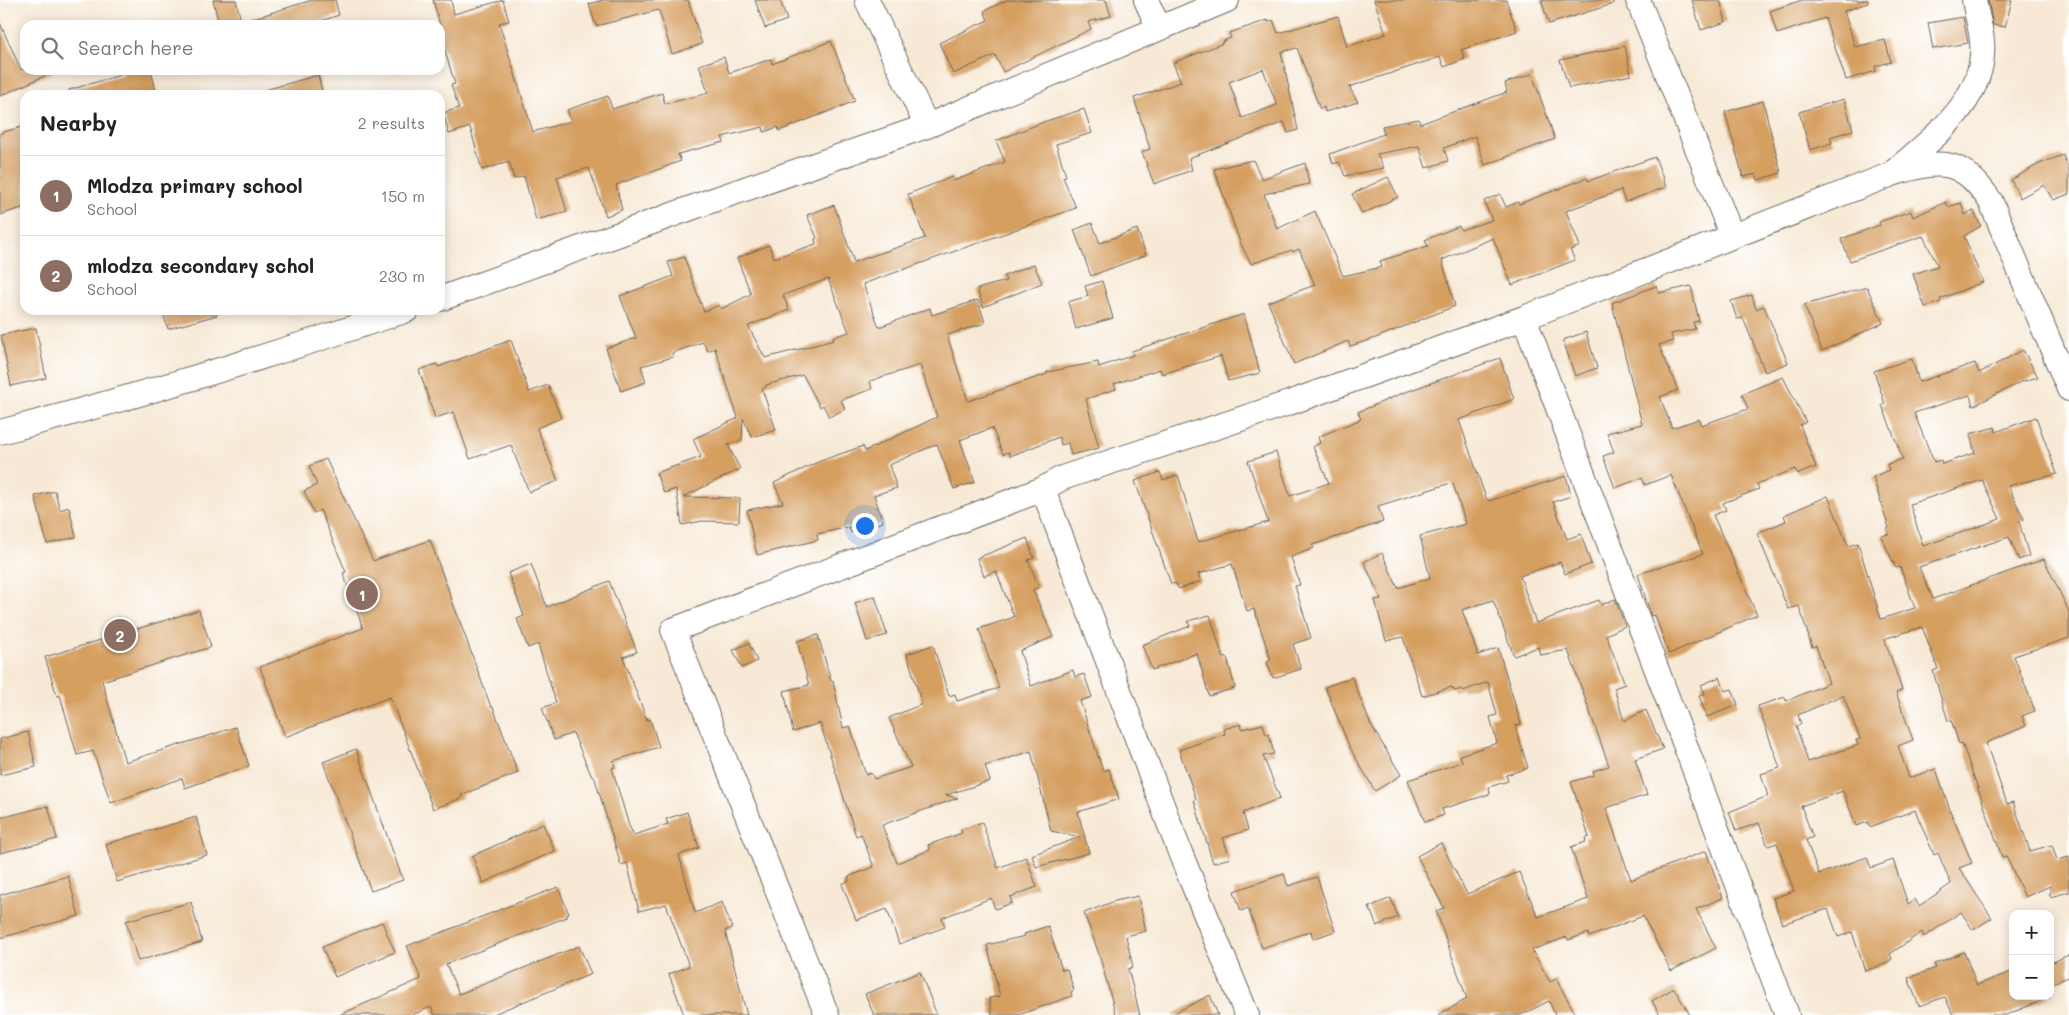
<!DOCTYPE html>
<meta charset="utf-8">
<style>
:root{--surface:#fff;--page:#f6f6f6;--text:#222;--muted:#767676;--line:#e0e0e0;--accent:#1f6fb2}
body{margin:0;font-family:Mali,sans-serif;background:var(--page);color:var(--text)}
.controls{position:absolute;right:15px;bottom:15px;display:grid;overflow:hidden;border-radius:10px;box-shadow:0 2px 12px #0003}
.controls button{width:45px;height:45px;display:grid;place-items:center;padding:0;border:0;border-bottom:1px solid var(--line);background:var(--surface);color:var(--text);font:25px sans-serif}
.you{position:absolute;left:864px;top:525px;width:18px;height:18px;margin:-12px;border:4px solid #fff;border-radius:50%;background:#1a73e8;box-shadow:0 0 0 8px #1a73e833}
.badge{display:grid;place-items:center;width:32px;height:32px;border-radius:50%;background:var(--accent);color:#fff;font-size:16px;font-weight:700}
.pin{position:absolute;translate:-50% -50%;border:2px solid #fff;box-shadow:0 1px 5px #0006}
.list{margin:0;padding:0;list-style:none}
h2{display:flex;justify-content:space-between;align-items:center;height:65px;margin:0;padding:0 20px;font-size:21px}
h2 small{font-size:16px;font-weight:400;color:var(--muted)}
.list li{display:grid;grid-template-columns:32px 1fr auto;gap:15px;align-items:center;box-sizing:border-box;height:80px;padding:0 20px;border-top:1px solid var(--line)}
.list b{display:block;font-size:19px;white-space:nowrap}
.list p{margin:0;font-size:16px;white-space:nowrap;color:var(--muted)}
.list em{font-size:16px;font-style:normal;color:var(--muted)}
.icon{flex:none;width:28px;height:28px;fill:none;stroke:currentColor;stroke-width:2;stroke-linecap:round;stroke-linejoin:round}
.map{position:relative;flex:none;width:2069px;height:1015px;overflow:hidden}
.search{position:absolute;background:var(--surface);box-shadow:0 2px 12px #0003;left:20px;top:20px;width:425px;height:55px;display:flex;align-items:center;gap:12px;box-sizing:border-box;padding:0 18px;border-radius:15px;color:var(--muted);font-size:19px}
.panel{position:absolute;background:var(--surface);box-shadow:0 2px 12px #0003;left:20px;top:90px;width:425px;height:225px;border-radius:15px}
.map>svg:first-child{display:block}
.building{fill:#d59f60;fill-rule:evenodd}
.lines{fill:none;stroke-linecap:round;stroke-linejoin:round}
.minor-casing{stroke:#69645d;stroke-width:26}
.minor{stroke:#fff;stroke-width:24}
</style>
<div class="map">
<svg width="2069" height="1015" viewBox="0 0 2069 1015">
<rect width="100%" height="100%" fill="#fff"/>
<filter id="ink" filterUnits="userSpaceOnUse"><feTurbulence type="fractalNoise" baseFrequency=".02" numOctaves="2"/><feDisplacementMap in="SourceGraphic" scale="10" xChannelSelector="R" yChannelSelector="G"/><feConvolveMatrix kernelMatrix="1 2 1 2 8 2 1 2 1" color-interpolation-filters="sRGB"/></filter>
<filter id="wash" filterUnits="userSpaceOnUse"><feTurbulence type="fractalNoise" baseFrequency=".0096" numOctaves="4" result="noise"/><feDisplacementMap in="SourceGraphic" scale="20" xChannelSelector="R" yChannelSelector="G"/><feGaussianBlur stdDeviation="1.12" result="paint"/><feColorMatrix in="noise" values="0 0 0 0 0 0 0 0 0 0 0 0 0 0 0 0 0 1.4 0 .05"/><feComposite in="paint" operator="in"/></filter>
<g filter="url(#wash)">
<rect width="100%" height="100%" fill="#f7e9d5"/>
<g id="blocks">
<path class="building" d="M213 0H236L242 25H219Z
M312 0H335L339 15 309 25H245V21Z
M433 0H451L454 14 503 0 509 21 499 23 533 132 571 121 567 110 608 96 612 109 662 93 665 104 708 93 699 65 724 57 729 73 771 59 772 64 831 41 855 101 779 131 778 127 764 132 763 127 722 137 724 142 678 154 681 161 616 185 622 210 606 216 589 168 557 177 567 212 536 220 524 176 514 179 509 162 482 170 470 127 449 134 443 113 459 108 451 85 455 84 444 48 440 50V25Z
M603 0H688L702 44 672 54 659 10 596 26 589 4Z
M755 0H780L787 20 765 28Z
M1007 0H1106L1111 16 1088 22 1091 29 1003 72 995 55 953 74 939 43 988 20 984 11Z
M1374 0H1506L1517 31 1461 50 1465 59 1444 67 1440 57 1349 87 1358 102 1325 112 1324 107 1320 109 1297 48 1281 52 1298 130 1288 133 1284 122 1189 158 1192 170 1154 184 1142 152 1150 149 1134 98 1181 82 1173 63 1223 43V41L1231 38 1229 33 1268 20V22L1273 20 1278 33 1338 16 1347 47 1386 34ZM1263 69 1277 105 1242 118 1229 82Z
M1541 0H1613V4L1549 24Z
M1692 0H1720L1726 22 1701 30Z
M1802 0H1868V3L1844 11 1855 47 1885 40 1891 62 1875 66 1876 71 1846 80 1825 18 1777 34 1770 11Z
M1988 0H2012L2005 27 1993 25Z
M1963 17 1968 43 1933 49 1928 23Z
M0 23 21 70H58L0 96Z
M1625 46 1631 75 1569 88 1560 60Z
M123 70H151L157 95H70L69 90 124 74Z
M1532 74 1555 139 1485 165 1475 136 1444 148 1448 161 1426 168 1419 146 1377 154 1384 168 1345 176 1339 162 1333 164 1330 154 1384 134 1382 126 1419 119 1420 124 1507 92 1505 83Z
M318 75 323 95H266L265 90Z
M1844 99 1853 130 1830 137 1832 143 1810 150 1799 112Z
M1763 101 1781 173 1758 180 1756 174 1743 177 1725 112Z
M1084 109 1092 133 1056 144 1066 176 1063 177 1076 208 863 284 879 327 930 308 932 315 978 300 985 323 947 335 968 401 1047 374V372L1098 362 1099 367 1133 355 1132 351 1244 314 1260 373 1228 381 1221 356 1162 374 1160 369 1114 384 1116 389 1086 399 1099 448 1071 455 1068 443 1061 445 1059 437 1010 456 1009 452 1003 454 992 428 960 440 975 482 954 489 937 444 889 465 897 488 874 495 883 522 851 533 849 527 817 534 818 540 757 555 747 510 783 503 774 483 820 461 863 446 865 451 937 417 920 365 870 381 872 389 841 400 845 409 829 417 823 405 820 407 803 375 766 385V387L762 389 776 430 752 437 743 418 742 440 728 445 740 469 683 497 740 498 739 522 702 521 682 525 676 489 664 493 656 473 701 457 693 439 738 418 715 348 708 351 703 342 672 353 673 357 641 366 646 382 621 391 606 348 636 338 620 296 673 276 668 262 684 257 704 312 719 305 721 309 751 294 737 258 769 245 774 258 816 244 815 239 817 238 807 215 834 205 854 262 925 238 908 194 952 177 953 181 1005 162 996 141 1046 121ZM828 279 849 332 833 337 834 340 765 358 748 326 789 310 783 295Z
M25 126V207L0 215V133Z
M2063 155 2069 170V194L2053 200 2044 185 2020 198 2011 180 2039 164Z
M1655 157 1666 187 1625 202 1621 190 1566 211 1580 246 1570 250 1575 260 1512 285 1493 238 1442 260 1455 306 1373 339 1350 346 1348 341 1294 364 1268 302 1315 285 1299 249 1293 252 1292 250 1251 264 1240 242 1214 169 1253 160 1262 179 1305 163 1309 184 1264 194 1277 229 1315 211 1343 276 1382 267 1380 261 1428 246 1425 240 1459 226 1461 230 1492 220 1484 201 1500 194 1506 207 1518 202 1519 204 1587 178 1588 181Z
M1388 177 1398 197 1362 214 1352 194Z
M1946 202 1948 207 1961 203 1965 215 1973 210 1981 226 1964 236 1983 282 1940 299 1941 302 1925 307 1913 274 1938 266 1923 236 1850 261 1841 239 1880 225 1879 222 1911 211 1913 217Z
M1092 223 1100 243 1137 229 1146 255 1091 276 1074 230Z
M1034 264 1042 283 983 307 977 289 1006 281 1004 276Z
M1102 281 1113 318 1076 329 1068 302 1088 296 1085 286Z
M1656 286 1659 293 1691 286 1699 321 1693 322 1695 329 1671 334 1673 341 1659 345 1678 390 1660 397 1672 428 1699 419 1701 425 1748 409 1742 394 1783 377 1806 422 1800 425 1816 467 1798 474 1795 469 1757 484 1759 489 1723 503 1726 510 1713 515 1757 615 1669 654 1655 615 1651 616 1638 574 1703 554 1702 552 1671 475 1645 485 1642 478 1615 488 1603 456 1614 452 1607 433 1642 424 1612 303Z
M1867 287 1883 323 1822 351 1804 305Z
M1752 295 1756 309 1764 306 1788 363 1765 372 1743 318 1737 319 1731 301Z
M162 310H216L217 315 168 329Z
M36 328 46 378 11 386 1 335Z
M1586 332 1597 368 1575 376 1563 340Z
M511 340 529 392 548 385 561 418 537 428 558 481 529 492 511 445 470 459 454 412 435 418 419 370 437 364 438 367Z
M2023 350 2038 377 2021 382 1973 406 1970 395 1914 413 1934 462 1941 460 1942 464 1975 453 1970 434 1995 427 1996 432 2036 417 2057 474 2008 486 2024 519 2019 522 2029 556 2019 560 2009 537 1919 567 1933 599 2044 559 2069 612V638L2014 656 2035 711 2022 716 2026 726 1986 743 2007 804 2013 802 2030 851 2052 845 2057 860 2069 857V892L2050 897V886L2025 897 2006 856 2002 857 1962 743 1959 744 1951 720 1948 721 1933 671 1938 669 1922 627 1887 638 1885 640 1902 690 1896 693 1913 740 1898 746 1909 778 1936 769 1951 813 1972 863 1959 868 1992 918 1973 930 1961 912 1924 937 1922 932 1890 954 1892 959 1885 964 1865 971 1852 932 1838 937 1828 909 1782 924 1773 898 1794 891 1777 843 1768 846 1759 823 1736 831 1729 812 1768 796 1761 774 1780 768 1758 706 1785 697 1786 701 1829 683 1816 646 1812 647 1799 606 1788 609 1757 533 1786 521 1784 515 1828 496 1848 546 1858 543 1881 619 1915 608 1900 567 1896 568 1881 536 1889 534 1887 529 1889 528 1873 477 1889 470 1887 464 1903 459 1882 405 1885 404 1874 371 1912 359 1919 382 1975 363 1979 373ZM1982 480 2000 519 1923 546 1910 504ZM1843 695 1860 739 1856 740 1858 745 1808 762 1796 726 1801 724 1798 715ZM1843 791 1856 826 1868 822 1870 827 1915 810 1934 855 1938 853 1951 884 1919 906 1915 899 1908 904 1893 860 1871 868 1867 857 1819 874 1806 840 1813 837 1801 806Z
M1500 358 1514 399 1459 420 1486 498 1489 501 1566 476 1571 496 1553 502 1567 539 1581 534 1591 564 1565 574 1560 562 1520 576 1536 623 1599 600 1601 605 1615 599 1625 626 1606 635 1625 684 1614 688 1624 721 1646 710 1663 749 1635 759 1647 795 1606 808 1631 880 1706 851 1723 898 1696 909 1716 948 1671 971 1643 916 1589 937 1588 933 1568 940 1567 937 1532 950 1550 982 1556 979 1576 1015H1555L1549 1001 1521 1015H1438L1467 999 1436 911 1444 908 1417 856 1441 843 1467 894 1519 872 1538 917 1588 899 1571 847 1586 842 1585 838 1589 837 1571 782 1594 775 1593 771 1609 766 1568 650 1540 655 1538 647 1514 656 1493 600 1462 610 1478 655 1498 648 1521 724 1515 726 1528 768 1506 775 1508 781 1489 787 1490 794 1442 809 1444 815 1425 822 1408 780 1462 762 1460 755 1497 743 1490 717 1497 715 1488 682 1463 691 1462 689 1454 691 1452 687 1422 696 1403 637 1386 641 1375 600 1381 599 1364 562 1382 553 1398 588 1430 578 1420 536 1466 524 1453 484 1451 483 1378 506 1383 522 1312 545 1314 548 1291 557 1300 585 1295 586 1311 638 1293 644 1301 669 1273 678 1267 662 1271 660 1254 609 1247 611 1232 564 1198 574 1201 581 1179 589 1176 583 1171 584 1135 481 1160 472 1163 480 1178 475 1198 542 1268 522 1248 461 1276 452 1290 496 1329 483 1313 447 1320 443 1318 437 1361 419 1358 412 1403 393Z
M326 459 373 561 430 540 491 707H493L518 773 461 795 462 798 433 809 390 697 285 737 260 667 363 628 343 573 346 572 320 510 314 513 304 491 317 485 309 466Z
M55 491 60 510 69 507 76 537 47 544 35 496Z
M1027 538 1034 558 1028 560 1039 587 1033 590 1053 637 1020 651 1031 686 1073 670 1075 677 1084 674 1092 697 1080 701 1103 771 1109 769 1119 799 1078 812 1089 853 1036 867 1032 855 1080 837 1051 831 1031 751 985 766 990 781 946 795 958 798 882 825 897 863 930 850 928 845 962 833 961 830 982 822 998 868 1026 857 1037 887 1010 897 1012 903 995 909 991 898 942 918 945 927 899 944 887 909 856 920 842 884 849 881 848 877 874 867 861 834 856 836 820 723 793 732 784 691 809 685 797 641 818 635 831 681H833L843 728 850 726 866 775 871 773 874 779 911 767 889 718 922 704 907 654 933 645 949 696 955 694 957 701 999 688 979 629 1014 617 996 571 984 576 977 558Z
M531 564 547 607 609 581 637 652 623 657 647 720 650 719 659 747 613 761 615 767 612 768 629 826 634 835 668 824 666 819 687 812 699 848 679 855 695 913 722 902 732 928 725 931 747 1015H684L669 974 689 966 666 904 639 911 627 863 621 865 594 776 592 777 573 733 554 740 542 708 556 703 538 644 528 648 517 619 524 616 508 573Z
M875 596 887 635 867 641 855 603Z
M199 610 211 647 102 681 125 762 236 727 249 766 185 788 182 778 111 803 93 751 77 755 60 695 57 696 45 657Z
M1210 615 1223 658 1227 657 1235 688 1209 696 1197 653 1152 670 1142 645 1190 626 1188 621Z
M749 643 757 661 742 668 733 650Z
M1352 677 1370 723 1401 775 1375 791 1350 748 1325 687Z
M1720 677 1725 691 1732 689 1738 705 1707 717 1699 696 1705 694 1701 685Z
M1241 724 1242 729 1263 724 1266 735 1269 734 1274 754 1263 756 1280 798 1243 813 1248 830 1223 838 1230 858 1213 863 1194 800 1196 799 1179 750 1225 734 1224 729Z
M28 732 36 767 0 775V739Z
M356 749 403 880 371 891 323 762Z
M48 806 57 839 0 853V818Z
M196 817 207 855 117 882 106 844Z
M543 824 555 851 483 883 472 856Z
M1284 874 1288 886 1317 877 1335 931 1313 939 1311 931 1262 948 1248 908 1241 911 1234 891Z
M68 876 79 916 0 938V895Z
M558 887 569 914 566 915 567 917 446 964 459 994 579 946 591 974 491 1015H435L431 1007 412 1015H339L421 979 407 946Z
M1138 896 1146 931 1126 936 1133 967 1128 969 1140 1015H1116L1099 954 1084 913 1115 901Z
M1391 898 1398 917 1377 926 1369 907Z
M191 902 202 942 138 961 126 921Z
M382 922 395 952 335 977 322 947Z
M1048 926 1062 970 1067 969 1074 990 1071 992 1072 996 1018 1015H992L989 998 1000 996 987 945 1025 936 1024 934Z
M1964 952 1977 985 2013 971V996L2051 997 2006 1015H1953L1945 997 1919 1006 1908 978 1936 968 1934 964Z
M2069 955V977L2050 984V963Z
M920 972 937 1015H874L865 994Z
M1674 988 1690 1015H1660L1652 1001Z
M1210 995 1218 1015H1171Z"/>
</g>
</g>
<g filter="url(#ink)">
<use href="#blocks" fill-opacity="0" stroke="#69645d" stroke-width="1"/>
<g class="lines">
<defs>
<path id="minor" d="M867 0 927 126
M1146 0 1159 28
M1638 0 1732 236
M1896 170C1935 136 1987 99 1982 41 1981 28 1976 13 1974 0
M440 299 716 199 927 126 1227 0
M1524 318 1787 1015
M0 432C138 397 272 355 407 310
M1043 489 1181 855 1247 1015
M827 1015 673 630 1043 489 1062 478 1289 403 1524 318 1892 174C1941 159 1961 157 1991 202L2069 389"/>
</defs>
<use href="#minor" class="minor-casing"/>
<use href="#minor" class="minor"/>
</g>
</g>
</svg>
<div class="controls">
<button>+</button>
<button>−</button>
</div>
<div class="you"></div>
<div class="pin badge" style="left:362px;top:594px;background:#8d6e63">1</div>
<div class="pin badge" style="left:120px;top:635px;background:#8d6e63">2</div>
<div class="search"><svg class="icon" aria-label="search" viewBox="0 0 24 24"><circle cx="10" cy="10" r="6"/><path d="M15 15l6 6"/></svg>Search here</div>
<section class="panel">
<h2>Nearby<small>2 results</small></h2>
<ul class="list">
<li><span class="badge" style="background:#8d6e63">1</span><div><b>Mlodza primary school</b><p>School</p></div><em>150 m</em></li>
<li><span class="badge" style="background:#8d6e63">2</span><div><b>mlodza secondary schol</b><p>School</p></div><em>230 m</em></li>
</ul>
</section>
</div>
